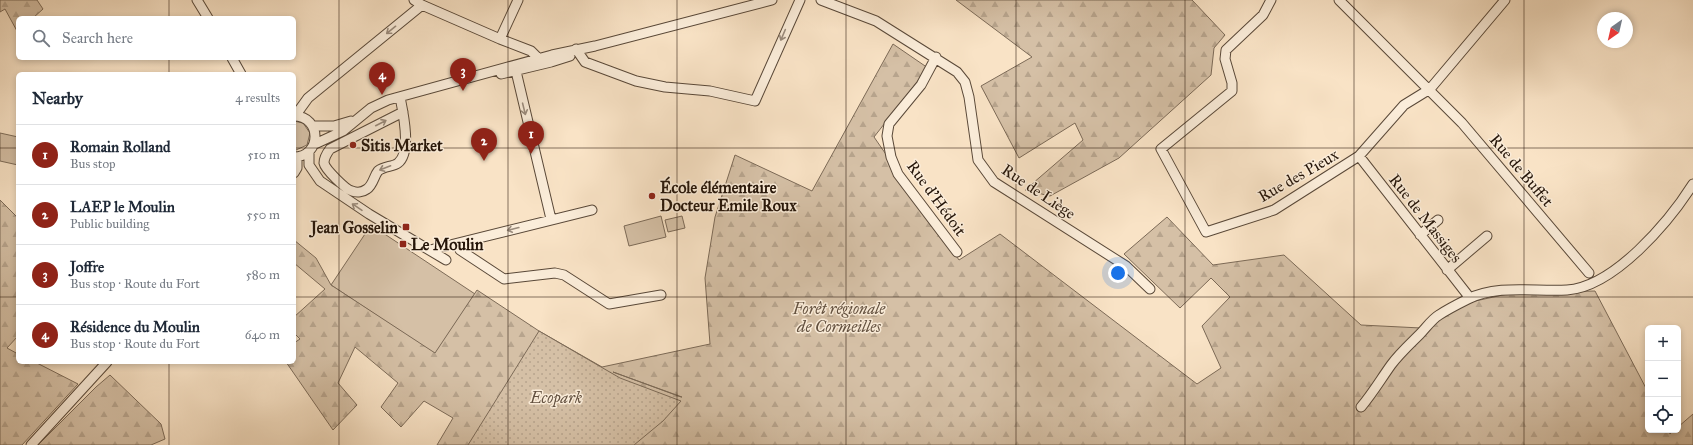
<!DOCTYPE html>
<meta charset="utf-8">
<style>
:root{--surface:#fff;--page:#f2f2f3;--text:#1f2937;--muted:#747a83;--line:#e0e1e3;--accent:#8f2418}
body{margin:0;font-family:"IM FELL Great Primer",serif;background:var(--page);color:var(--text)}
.controls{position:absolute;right:12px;bottom:12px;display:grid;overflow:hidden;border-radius:6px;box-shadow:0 2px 6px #0003}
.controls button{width:36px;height:36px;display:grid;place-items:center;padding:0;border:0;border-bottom:1px solid var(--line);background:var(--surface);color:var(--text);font:20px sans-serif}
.compass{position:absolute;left:1597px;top:12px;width:36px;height:36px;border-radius:50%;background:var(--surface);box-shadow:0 2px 6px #0003;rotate:214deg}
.you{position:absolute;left:1118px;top:273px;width:14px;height:14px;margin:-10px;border:3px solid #fff;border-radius:50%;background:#1a73e8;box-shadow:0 0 0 6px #1a73e833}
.badge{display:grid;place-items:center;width:26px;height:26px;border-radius:50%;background:var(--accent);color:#fff;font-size:13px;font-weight:700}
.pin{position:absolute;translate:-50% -33px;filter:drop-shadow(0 1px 2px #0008)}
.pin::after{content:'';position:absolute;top:21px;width:14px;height:12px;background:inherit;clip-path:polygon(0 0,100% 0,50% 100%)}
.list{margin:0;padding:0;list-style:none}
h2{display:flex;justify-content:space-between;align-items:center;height:52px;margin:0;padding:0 16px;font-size:17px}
h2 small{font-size:13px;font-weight:400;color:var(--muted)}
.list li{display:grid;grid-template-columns:26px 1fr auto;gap:12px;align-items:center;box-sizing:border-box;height:60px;padding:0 16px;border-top:1px solid var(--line)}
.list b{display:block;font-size:15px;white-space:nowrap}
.list p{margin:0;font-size:13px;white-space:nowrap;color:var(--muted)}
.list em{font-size:13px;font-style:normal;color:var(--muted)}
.icon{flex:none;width:22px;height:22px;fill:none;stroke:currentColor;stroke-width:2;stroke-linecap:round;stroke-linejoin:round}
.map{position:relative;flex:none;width:1693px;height:445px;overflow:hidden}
.search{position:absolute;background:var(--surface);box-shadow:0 2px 6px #0003;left:16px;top:16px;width:280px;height:44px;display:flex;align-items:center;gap:10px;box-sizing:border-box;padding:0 14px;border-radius:6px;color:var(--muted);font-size:15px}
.panel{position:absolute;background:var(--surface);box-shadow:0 2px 6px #0003;left:16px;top:72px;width:280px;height:292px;border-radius:6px}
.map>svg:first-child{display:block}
.green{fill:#d5c0a6;stroke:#7c6a57}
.forest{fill:url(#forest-firs);stroke:#7c6a57;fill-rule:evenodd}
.park{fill:url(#park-dots);stroke:#7c6a57}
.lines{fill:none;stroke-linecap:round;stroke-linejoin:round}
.minor-casing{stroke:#594838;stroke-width:11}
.minor{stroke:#fbedda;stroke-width:9}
.oneway{stroke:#9a8b7c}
.grid{fill:none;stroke:#241408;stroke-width:1;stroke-opacity:0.55}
.poi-dot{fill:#8f2418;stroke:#fbedda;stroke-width:1.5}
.labels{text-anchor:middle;stroke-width:3;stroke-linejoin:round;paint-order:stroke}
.poi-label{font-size:16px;font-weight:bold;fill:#241408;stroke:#fbedda;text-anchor:start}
.street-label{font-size:16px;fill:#241408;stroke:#fbedda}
.park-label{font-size:16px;font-style:italic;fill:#62503f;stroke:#fbedda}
</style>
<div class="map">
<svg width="1693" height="445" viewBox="0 0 1693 445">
<defs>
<pattern id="forest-firs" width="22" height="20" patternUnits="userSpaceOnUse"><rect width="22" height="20" fill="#d5c0a6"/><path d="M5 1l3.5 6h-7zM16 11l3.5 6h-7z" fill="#b7a48d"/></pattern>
<pattern id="park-dots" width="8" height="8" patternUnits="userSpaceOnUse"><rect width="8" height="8" fill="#d5c0a6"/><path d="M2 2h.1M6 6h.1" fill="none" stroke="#b7a48d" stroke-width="1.8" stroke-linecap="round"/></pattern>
</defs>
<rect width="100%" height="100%" fill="#f9e3c6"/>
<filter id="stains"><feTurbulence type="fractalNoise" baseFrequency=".005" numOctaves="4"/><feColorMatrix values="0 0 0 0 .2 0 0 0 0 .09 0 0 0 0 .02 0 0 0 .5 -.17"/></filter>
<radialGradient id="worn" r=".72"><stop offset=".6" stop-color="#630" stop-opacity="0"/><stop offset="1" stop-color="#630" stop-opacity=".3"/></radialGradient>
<path class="green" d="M294 121 303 123 310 133 307 145 296 150H294Z
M0 133 18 137V165L0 161Z
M661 216 666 237 629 246 624 226Z
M682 216 685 228 668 232 665 220Z
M371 225 475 294 435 354 331 285Z"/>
<path class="forest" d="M0 0H37L43 9 33 18H18L17 31 5 9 0 12Z
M956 0H1192L1225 35 1214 48 1211 75 1119 158 1050 196 1025 190 1083 140 1075 123 1019 158 981 86 1032 57Z
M893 44 928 68 874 137 959 260 1000 234 1197 384 1221 368 1202 326 1230 297 1211 278 1180 308 1124 254 1167 217 1213 265 1284 255 1361 325 1421 328 1466 303 1512 293 1595 291 1648 392V430H1668L1670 434 1674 430H1678V427L1693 414V445H437L453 418 424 401 401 427 381 407 398 383 355 347 338 383 357 405 333 430 286 362H294V343L300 339 294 333V317L325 289 294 263V240L316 258 331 285 435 353 477 290 539 331 602 367 710 344 705 278 715 217 735 155 812 191ZM613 372 681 397H682Z
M0 200 18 218V336L7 348 18 354V362H35L78 384 22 445H0Z
M110 375 161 424 165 439 151 445H38L96 387Z"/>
<path class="park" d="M539 331 620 378 681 401 663 421 634 445H468Z"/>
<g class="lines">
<defs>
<path id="minor" d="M197 0 208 18
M414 0 422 5 500 39 531 51 541 61
M821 0 876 21 957 72 965 82 969 97 978 160 994 182 1126 266 1150 289
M1271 0 1263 15 1226 50 1225 59 1232 83V91L1161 149 1206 232 1274 210 1359 156 1404 105 1430 89 1505 0
M1339 0 1462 123 1589 273
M500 39 518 0
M576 49 585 62 636 81 665 87 710 91 755 101 800 0
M936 57 921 85 889 124 887 136 891 157 898 174 957 252
M232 58 241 74
M515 67 551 219
M501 74 551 62 570 56
M400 97C403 112 412 152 398 163 393 167 384 166 378 171 374 176 373 185 367 189 363 192 357 193 352 191 346 190 325 169 324 163 324 158 327 153 330 149L403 112
M294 116C322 116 322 157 294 157
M295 116 308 98 422 5
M313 126H334L351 121
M315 144 343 131 371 108 388 100 552 55 595 46 772 0
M309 152V165L320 181 369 214 446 260
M1359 156 1470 298
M294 173 297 168V157
M1420 235 1438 220
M458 243 460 250 504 279 555 273 564 275 609 304 661 295
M430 250 592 210
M1447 270 1487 236
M1361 407C1372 394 1381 379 1391 365 1399 354 1410 344 1420 334 1426 328 1432 319 1439 315 1448 309 1458 304 1468 299 1498 284 1535 292 1567 290 1614 287 1669 222 1693 184
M31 445 107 362"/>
</defs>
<use href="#minor" class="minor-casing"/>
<use href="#minor" class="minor"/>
</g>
<defs><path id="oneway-shaft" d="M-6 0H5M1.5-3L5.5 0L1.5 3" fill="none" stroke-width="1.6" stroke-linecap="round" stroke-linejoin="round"/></defs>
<g class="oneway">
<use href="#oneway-shaft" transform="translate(391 30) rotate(141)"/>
<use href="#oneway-shaft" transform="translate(783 35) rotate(113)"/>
<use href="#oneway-shaft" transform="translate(524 109) rotate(76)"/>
<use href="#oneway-shaft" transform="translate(381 123) rotate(-27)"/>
<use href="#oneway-shaft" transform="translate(385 168) rotate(159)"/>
<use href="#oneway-shaft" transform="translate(357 207) rotate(-146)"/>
<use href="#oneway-shaft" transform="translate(513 229) rotate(166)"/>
</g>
<path class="grid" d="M169 0V18M339 0V445M508 0V445M677 0V445M846 0V445M1016 0V445M1185 0V445M1354 0V445M1524 0V445M169 58V74M0 148H18M294 148H1693M0 297H18M294 297H1693M169 362V445"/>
<g class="poi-dot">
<circle cx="353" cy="145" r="4"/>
<circle cx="652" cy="196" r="4"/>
<rect x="402" y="223" width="8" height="8" rx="2"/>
<rect x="399" y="240" width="8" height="8" rx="2"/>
</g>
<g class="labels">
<g class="poi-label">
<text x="361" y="151">Sitis Market</text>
<text x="660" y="193">École élémentaire<tspan x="660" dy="18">Docteur Emile Roux</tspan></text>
<text x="398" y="233" text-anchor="end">Jean Gosselin</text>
<text x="411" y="250">Le Moulin</text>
</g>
<g class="street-label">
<text transform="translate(1522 170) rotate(50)" y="6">Rue de Buffet</text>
<text transform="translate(1298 175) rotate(-30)" y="6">Rue des Pieux</text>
<text transform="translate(1039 191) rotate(34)" y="6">Rue de Liège</text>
<text transform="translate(937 198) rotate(54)" y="6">Rue d'Hédoit</text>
<text transform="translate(1426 218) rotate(52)" y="6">Rue de Massiges</text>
</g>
<g class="park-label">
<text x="839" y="314">Forêt régionale<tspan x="839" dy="18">de Cormeilles</tspan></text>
<text x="556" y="403">Ecopark</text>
</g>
</g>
<rect width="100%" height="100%" filter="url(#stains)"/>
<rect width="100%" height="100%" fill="url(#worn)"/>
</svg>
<div class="controls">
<button>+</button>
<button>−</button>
<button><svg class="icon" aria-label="locate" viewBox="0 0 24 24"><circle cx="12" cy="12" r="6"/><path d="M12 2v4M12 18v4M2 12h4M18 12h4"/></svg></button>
</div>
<svg class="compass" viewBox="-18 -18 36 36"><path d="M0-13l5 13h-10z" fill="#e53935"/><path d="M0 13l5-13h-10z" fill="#747a83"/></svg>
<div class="you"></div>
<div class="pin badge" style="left:531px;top:154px">1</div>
<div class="pin badge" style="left:484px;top:161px">2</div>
<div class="pin badge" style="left:463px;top:91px">3</div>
<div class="pin badge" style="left:382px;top:95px">4</div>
<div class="search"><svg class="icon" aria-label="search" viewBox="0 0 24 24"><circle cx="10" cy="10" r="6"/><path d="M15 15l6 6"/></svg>Search here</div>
<section class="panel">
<h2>Nearby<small>4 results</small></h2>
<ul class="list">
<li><span class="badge">1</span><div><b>Romain Rolland</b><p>Bus stop</p></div><em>510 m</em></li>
<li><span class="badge">2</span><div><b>LAEP le Moulin</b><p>Public building</p></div><em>550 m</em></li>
<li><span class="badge">3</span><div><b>Joffre</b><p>Bus stop · Route du Fort</p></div><em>580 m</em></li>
<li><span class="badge">4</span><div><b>Résidence du Moulin</b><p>Bus stop · Route du Fort</p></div><em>640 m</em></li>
</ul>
</section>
</div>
